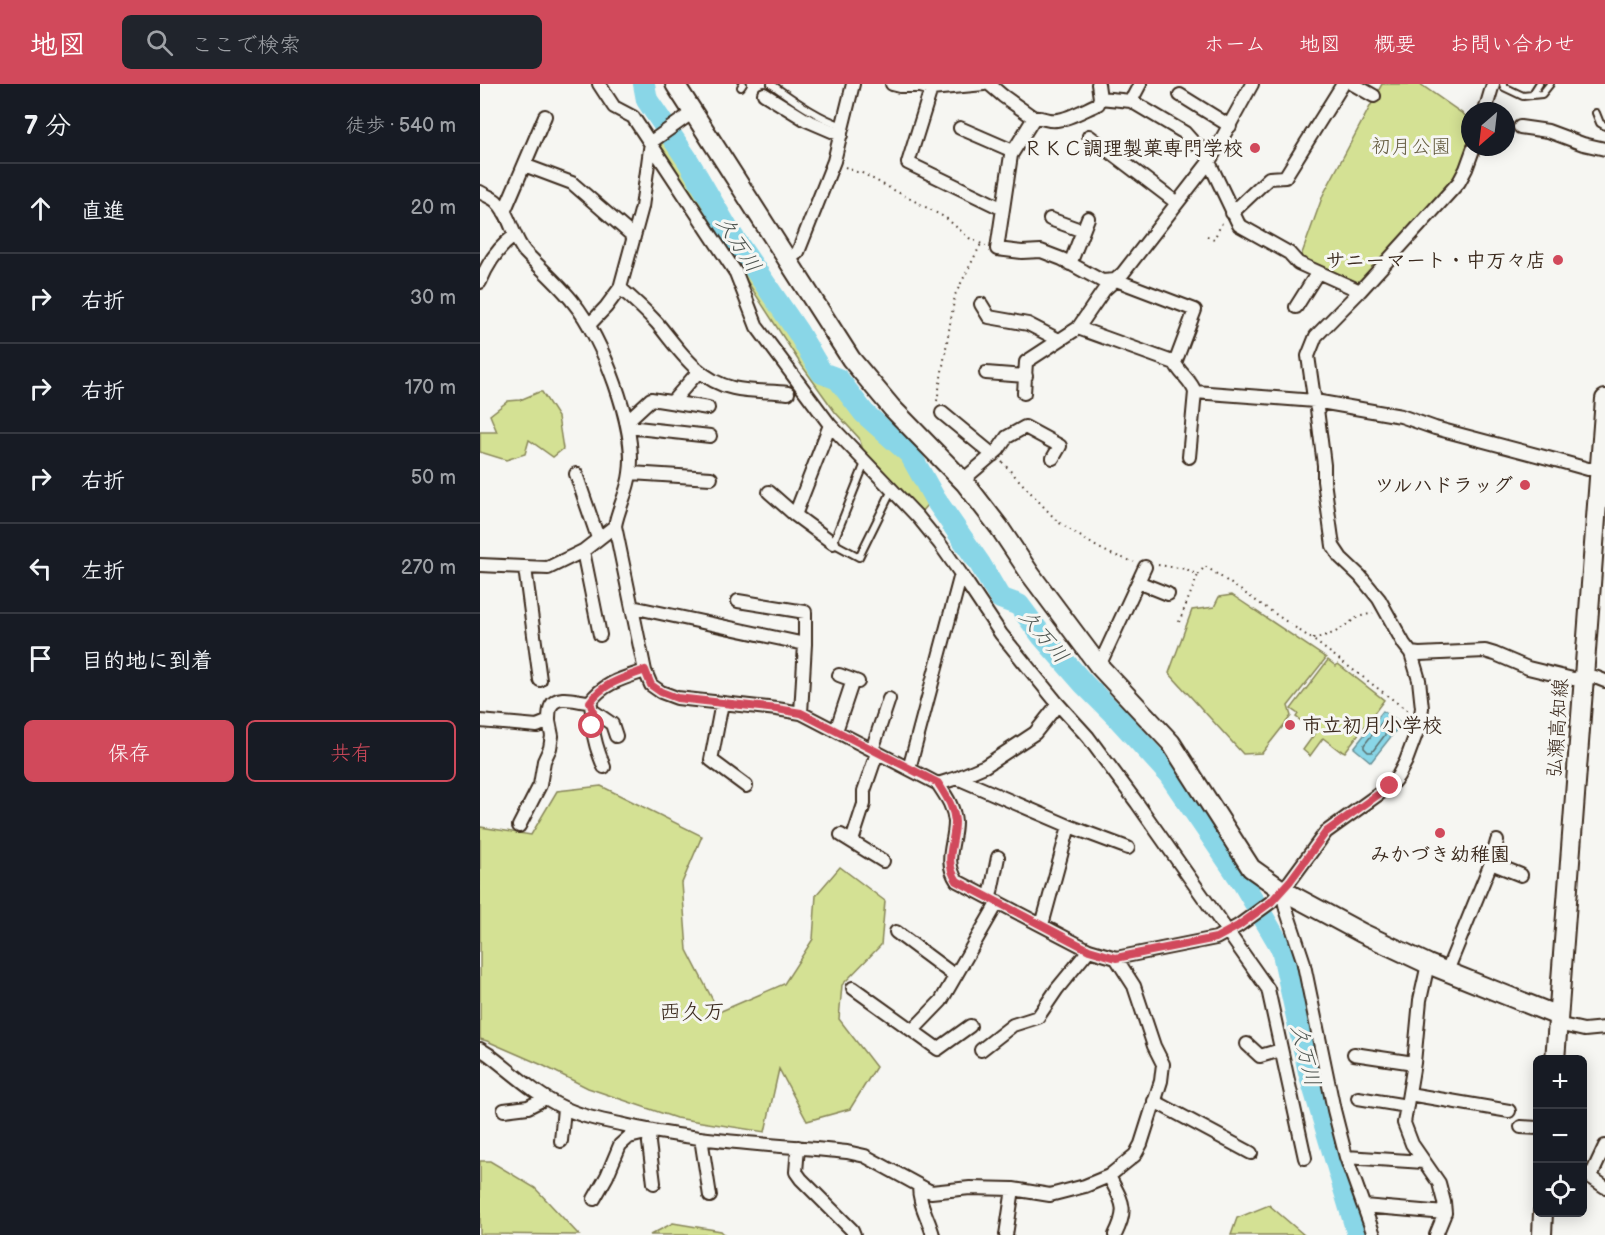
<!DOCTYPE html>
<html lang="ja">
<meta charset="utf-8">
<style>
:root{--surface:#171b24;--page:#20242c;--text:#f1f3f6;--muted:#9ea1a6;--line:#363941;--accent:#d1495b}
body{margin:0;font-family:"Balsamiq Sans","Klee One",sans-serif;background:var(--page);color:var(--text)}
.controls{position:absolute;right:18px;bottom:18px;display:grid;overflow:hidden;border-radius:9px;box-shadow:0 3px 15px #0003}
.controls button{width:54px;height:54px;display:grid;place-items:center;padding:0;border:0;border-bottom:2px solid var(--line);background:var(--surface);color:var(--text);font:30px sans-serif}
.compass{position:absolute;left:981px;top:18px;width:54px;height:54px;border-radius:50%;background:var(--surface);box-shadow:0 3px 15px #0003;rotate:208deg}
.stop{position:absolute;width:18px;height:18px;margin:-14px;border:4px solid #d1495b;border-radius:50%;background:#fff}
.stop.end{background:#d1495b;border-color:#fff;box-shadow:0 2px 6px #0008}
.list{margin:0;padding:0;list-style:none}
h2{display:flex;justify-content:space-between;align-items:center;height:78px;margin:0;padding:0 24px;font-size:26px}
h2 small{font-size:20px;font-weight:400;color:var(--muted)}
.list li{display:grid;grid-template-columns:39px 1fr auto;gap:18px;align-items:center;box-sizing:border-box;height:90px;padding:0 24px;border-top:2px solid var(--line)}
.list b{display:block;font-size:22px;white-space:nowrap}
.list em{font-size:20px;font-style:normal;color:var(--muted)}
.actions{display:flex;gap:12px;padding:18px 24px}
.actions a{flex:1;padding:14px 0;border:2px solid var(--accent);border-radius:9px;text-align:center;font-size:21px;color:var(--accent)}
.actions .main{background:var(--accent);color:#fff}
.icon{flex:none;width:33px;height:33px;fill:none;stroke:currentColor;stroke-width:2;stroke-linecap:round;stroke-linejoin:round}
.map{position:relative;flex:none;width:1125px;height:1151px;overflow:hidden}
header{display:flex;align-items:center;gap:36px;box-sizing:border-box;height:84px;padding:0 30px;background:var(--accent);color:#fff}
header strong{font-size:28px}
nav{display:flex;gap:33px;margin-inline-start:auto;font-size:21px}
.search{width:420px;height:54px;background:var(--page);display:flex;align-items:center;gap:15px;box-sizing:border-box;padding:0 21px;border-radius:9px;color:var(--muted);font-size:22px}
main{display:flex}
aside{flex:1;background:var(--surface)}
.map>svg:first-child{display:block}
.green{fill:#d4e194;stroke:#888659;stroke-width:1.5}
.water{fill:#89d6e7;stroke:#6a9197;stroke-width:1.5}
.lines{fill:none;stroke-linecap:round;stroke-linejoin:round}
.shore{stroke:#5a6f6e;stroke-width:1.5}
.river{stroke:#89d6e7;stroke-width:22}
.lane-casing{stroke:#3b2a1e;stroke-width:10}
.street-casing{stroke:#3b2a1e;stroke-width:16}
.secondary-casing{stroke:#3b2a1e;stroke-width:22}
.path{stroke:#3b2a1e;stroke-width:2;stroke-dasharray:1.5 4.5;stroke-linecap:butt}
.lane{stroke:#f6f6f2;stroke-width:6}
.street{stroke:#f6f6f2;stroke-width:12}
.secondary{stroke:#f6f6f2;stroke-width:18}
.route{stroke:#d1495b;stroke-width:8}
.poi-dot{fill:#d1495b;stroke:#f6f6f2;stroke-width:2}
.labels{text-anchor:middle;stroke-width:6;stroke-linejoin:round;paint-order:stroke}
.park-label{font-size:20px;fill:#61583c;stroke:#f6f6f2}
.poi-label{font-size:20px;font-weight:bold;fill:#3b2a1e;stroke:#f6f6f2;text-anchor:end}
.street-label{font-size:20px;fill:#3b2a1e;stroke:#f6f6f2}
.water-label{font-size:21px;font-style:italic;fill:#4e5550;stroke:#f6f6f2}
.quarter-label{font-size:22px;fill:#3b2a1e;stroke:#f6f6f2}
</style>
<header>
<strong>地図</strong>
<div class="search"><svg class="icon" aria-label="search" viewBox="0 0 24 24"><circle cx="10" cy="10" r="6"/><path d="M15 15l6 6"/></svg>ここで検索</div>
<nav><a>ホーム</a><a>地図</a><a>概要</a><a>お問い合わせ</a></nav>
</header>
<main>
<aside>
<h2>7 分<small>徒歩 · 540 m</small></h2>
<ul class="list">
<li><svg class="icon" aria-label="ahead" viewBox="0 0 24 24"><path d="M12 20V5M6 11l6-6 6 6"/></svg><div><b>直進</b></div><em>20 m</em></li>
<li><svg class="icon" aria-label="right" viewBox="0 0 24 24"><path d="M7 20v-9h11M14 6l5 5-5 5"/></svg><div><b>右折</b></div><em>30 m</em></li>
<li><svg class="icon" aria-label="right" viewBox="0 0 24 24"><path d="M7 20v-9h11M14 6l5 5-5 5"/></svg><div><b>右折</b></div><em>170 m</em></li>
<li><svg class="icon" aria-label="right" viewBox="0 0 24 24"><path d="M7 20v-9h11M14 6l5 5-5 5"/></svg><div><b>右折</b></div><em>50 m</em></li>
<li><svg class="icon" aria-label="left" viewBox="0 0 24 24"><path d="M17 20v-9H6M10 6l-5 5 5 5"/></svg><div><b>左折</b></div><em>270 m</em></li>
<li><svg class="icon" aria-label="arrive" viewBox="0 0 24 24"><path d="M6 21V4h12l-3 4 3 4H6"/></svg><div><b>目的地に到着</b></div></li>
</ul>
<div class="actions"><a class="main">保存</a><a>共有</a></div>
</aside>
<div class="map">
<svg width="1125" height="1151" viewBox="0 0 1125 1151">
<rect width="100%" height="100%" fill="#f6f6f2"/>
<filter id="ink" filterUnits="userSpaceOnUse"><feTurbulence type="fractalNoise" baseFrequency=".0167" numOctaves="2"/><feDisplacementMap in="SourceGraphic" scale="12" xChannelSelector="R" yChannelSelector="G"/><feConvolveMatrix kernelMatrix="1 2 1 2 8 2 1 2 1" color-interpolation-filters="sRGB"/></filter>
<g filter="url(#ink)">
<path class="green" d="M902 0H940L990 35C990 60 986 73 974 95L883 195 873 200 820 175 843 111Z
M186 56 194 70 202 74 212 97 247 156 254 163 259 173 281 202 291 222 344 300 345 295 354 299 368 315 377 332 426 373 443 402 446 411 447 421 440 429 385 372 379 354 355 328 320 279 197 89 180 61Z
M59 308H62L78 333 83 365 73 373 49 356 45 370 26 376 0 368V348H17L10 331 28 317 40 316Z
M752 511 846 574 808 622 811 632 782 669 763 670 689 589 712 526 734 523 739 513Z
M848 576 856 582 858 580 904 616 865 668 861 666 860 667 843 654 830 672 823 666 836 648 816 633 818 630 811 625Z
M121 702 222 752 202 799 207 866 239 928 304 900 333 855 336 811 360 783 405 817 401 861 362 901 359 935 396 983 370 1025 327 1037 299 985 285 1048 196 1034 108 1004 62 981 7 957 0 955V743L51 751 77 707Z
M0 1077H10L55 1104 99 1151 0 1150Z
M789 1121 824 1151H751L757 1134Z
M193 1139 241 1147 245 1151H170Z"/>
<path class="water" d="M903 627 921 640 891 678 874 664Z"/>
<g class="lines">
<path class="shore" d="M903 637 906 636 910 640 911 643 892 668H888L884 664V661Z"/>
<path class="river" d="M164 0 167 16 207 75 249 147 318 248 342 289 358 295 384 329 430 370 455 415 500 480 520 514 539 521 562 552 604 600 637 633 689 690 763 799 802 865 829 988 878 1151"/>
<defs>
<path id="lane" d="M291 0C314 16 336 33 363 42
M1023 0 1024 3 1043 12 1052 11 1059 0
M261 3 263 0
M1052 11 1062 10 1070 0
M1116 29 1120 39 1125 42
M385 379 353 459 379 473 412 406"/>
<path id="street" d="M119 0 134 23 153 33 256 189 277 243 350 341 438 433 460 460 481 490 521 550 578 620 608 653 657 719 788 905 825 1074
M412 0 420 2H440L451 5 504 0
M509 0 523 12 554 34 531 71 517 165 542 168 561 167 582 175 622 197 636 196 715 226 695 279
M618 0 620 14 651 17 705 49 714 59 726 67 729 78 759 141 809 169 818 179 880 207
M873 0 894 12
M451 5 428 79 523 125
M284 10 326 36 361 51
M700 11 750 42
M651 17 660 0
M1005 27 1013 0
M554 34C562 32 568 38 577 36 589 35 606 25 618 20L620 14
M1040 43 1068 47 1103 60 1125 65
M480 44 533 67
M609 52 697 119
M44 81 92 99 154 153
M0 108C5 111 11 113 16 117 31 131 32 153 45 168 61 185 79 200 93 218 122 253 157 344 150 389 148 408 138 424 135 442L165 587 171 601 181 608 197 614 297 625 321 629 458 700 477 694 589 742 648 764
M24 128 65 32
M752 129 789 94 805 93 863 0
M570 135 603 147
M308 176 318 168 354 77 373 0
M590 180 608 134
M0 198C7 181 19 163 34 152
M140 204C153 215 165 226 177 239 198 264 217 296 253 304 270 308 290 307 308 309
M501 220 509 233 548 240 579 256
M816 223 838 188
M109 241 126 223 140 204 162 123 171 58 213 28
M598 244 695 279C700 290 711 296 715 308
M506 289 546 292
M544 309 546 278 598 244 624 206 643 189 729 78 772 0
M192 318 219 287
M462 329 513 371
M146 338 171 315 228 324
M148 343 230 352
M709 373 715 308 835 317 921 332 955 344 1083 378 1108 385H1125
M151 389 231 394
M96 390 118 454
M483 396 518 366 527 353 545 343 580 362 573 374
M289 408 315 431 353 459
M315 431 350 341
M103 467 120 551
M0 481 68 484 103 467 135 442
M45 484 60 596
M658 498 688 510
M258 517 325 528V560L321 629
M152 523 325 560
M931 569 939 570 1005 567 1015 570 1048 584 1093 595 1115 593 1125 597
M619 582 665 483
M359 591 378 598
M110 618C113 627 112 634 113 644 114 658 119 670 124 683
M110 618C123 599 144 594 165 587
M242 619 231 676 266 702
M113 627 132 640 136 652
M0 637 57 642 69 637C69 633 69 626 71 622 78 609 98 618 110 618
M356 647 373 596
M392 666 409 615
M429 685 481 490
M477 694 505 682 555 649 578 620
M458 700C466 712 474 723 475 738 475 760 463 776 477 797L609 866 636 874 736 854 758 842 791 818 810 797 846 748 910 702 918 692 926 677 939 642 942 624 939 596 931 569 924 560 899 515 880 492 861 474 853 462 844 397V381L837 325 833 307 828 272 836 252 880 207 979 98 986 85 994 63
M39 742 60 701 64 677 70 664 72 652 69 637
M361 751 403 777
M372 757 384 720V707L397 669
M1011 779 1041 791
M802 806 806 825 823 876 854 1026 866 1073 894 1151
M510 813 518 773
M562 841 589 742
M416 848 475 892
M948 880 940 916 934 979 924 1039 932 1060 959 1099 964 1118 965 1129 956 1151
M967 887 1011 779 1017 757
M373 904 458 965 490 942
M1077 940 1104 946 1125 944
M433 946 461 917 518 818
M767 960 780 972 801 966
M0 965 8 970C32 988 55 1010 82 1023 100 1032 120 1036 140 1040 214 1058 292 1060 367 1068L385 1072 451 1108 490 1104 533 1105 570 1111 605 1102 629 1092 655 1071 661 1060 681 997 683 980 674 962 654 902 636 874
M501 966 533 941 558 933 577 905 609 866
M874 970 934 979
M929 1010 1029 1027
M878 1014 927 1022
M674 1017 771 1069
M24 1026 48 1023 66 1014
M1041 1043 1058 1044
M221 1054 230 1112
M81 1057 84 1024
M318 1063 316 1088 321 1095 372 1146 374 1151
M866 1073 944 1078
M1102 1087 1125 1103
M629 1092C642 1118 649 1123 635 1151
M1111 1092 1125 1062
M439 1102C439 1121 448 1133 453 1151
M114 1115 127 1092 140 1061 149 1053 170 1048 169 1059 174 1099
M884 1122 965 1129
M526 1151 533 1105"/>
<path id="secondary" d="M195 0 371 275 412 324 485 399 519 443 551 491 619 582 691 659 771 784 802 806 882 849 948 880 1078 932
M1075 976 1125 315
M1062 1151 1063 1128"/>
</defs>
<use href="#lane" class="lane-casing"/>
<use href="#street" class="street-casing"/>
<use href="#secondary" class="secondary-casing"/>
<path class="path" d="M365 83 377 88H380L466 134 489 154 506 162
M727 152 734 155 743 137
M457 317 475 211 501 160
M522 378 578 438 617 463 631 470 654 478
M678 481 706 485 718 491 725 482 832 555 928 627
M699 538 718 491
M833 555 854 549 878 533 893 529"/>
<use href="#lane" class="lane"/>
<use href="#street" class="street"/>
<use href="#secondary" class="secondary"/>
</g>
</g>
<g class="lines" filter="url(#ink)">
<path class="route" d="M112 642 113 627 110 618C123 599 144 594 165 586L171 601 181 608 197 614 297 625 321 629 458 699C466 712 474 723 475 738 475 760 463 776 477 797L609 866 636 874 736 854 758 842 791 818 810 797 846 748 910 702"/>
</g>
<g class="poi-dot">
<circle cx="775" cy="64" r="6"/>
<circle cx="1078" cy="176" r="6"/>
<circle cx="1045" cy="401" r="6"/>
<circle cx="810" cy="641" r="6"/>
<circle cx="960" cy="749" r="6"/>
</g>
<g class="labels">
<g class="park-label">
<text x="931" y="69">初月公園</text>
</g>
<g class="poi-label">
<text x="763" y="71">ＲＫＣ調理製菓専門学校</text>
<text x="1066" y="183">サニーマート・中万々店</text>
<text x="1033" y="408">ツルハドラッグ</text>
<text x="822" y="648" text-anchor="start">市立初月小学校</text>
<text x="960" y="777" text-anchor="middle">みかづき幼稚園</text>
</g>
<g class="street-label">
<text transform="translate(1077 644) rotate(-86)" y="7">弘瀬高知線</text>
</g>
<g class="water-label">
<text transform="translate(259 160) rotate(57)" y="7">久万川</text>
<text transform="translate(564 552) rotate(50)" y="7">久万川</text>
<text transform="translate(826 971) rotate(76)" y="7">久万川</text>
</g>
<g class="quarter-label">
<text x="212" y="935">西久万</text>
</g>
</g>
</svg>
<div class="controls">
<button>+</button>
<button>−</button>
<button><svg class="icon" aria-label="locate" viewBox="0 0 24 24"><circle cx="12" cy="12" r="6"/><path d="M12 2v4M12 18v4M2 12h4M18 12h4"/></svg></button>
</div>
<svg class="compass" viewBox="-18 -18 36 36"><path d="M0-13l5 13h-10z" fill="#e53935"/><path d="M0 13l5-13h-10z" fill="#9ea1a6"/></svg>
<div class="stop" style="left:112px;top:642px"></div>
<div class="stop end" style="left:910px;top:702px"></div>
</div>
</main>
